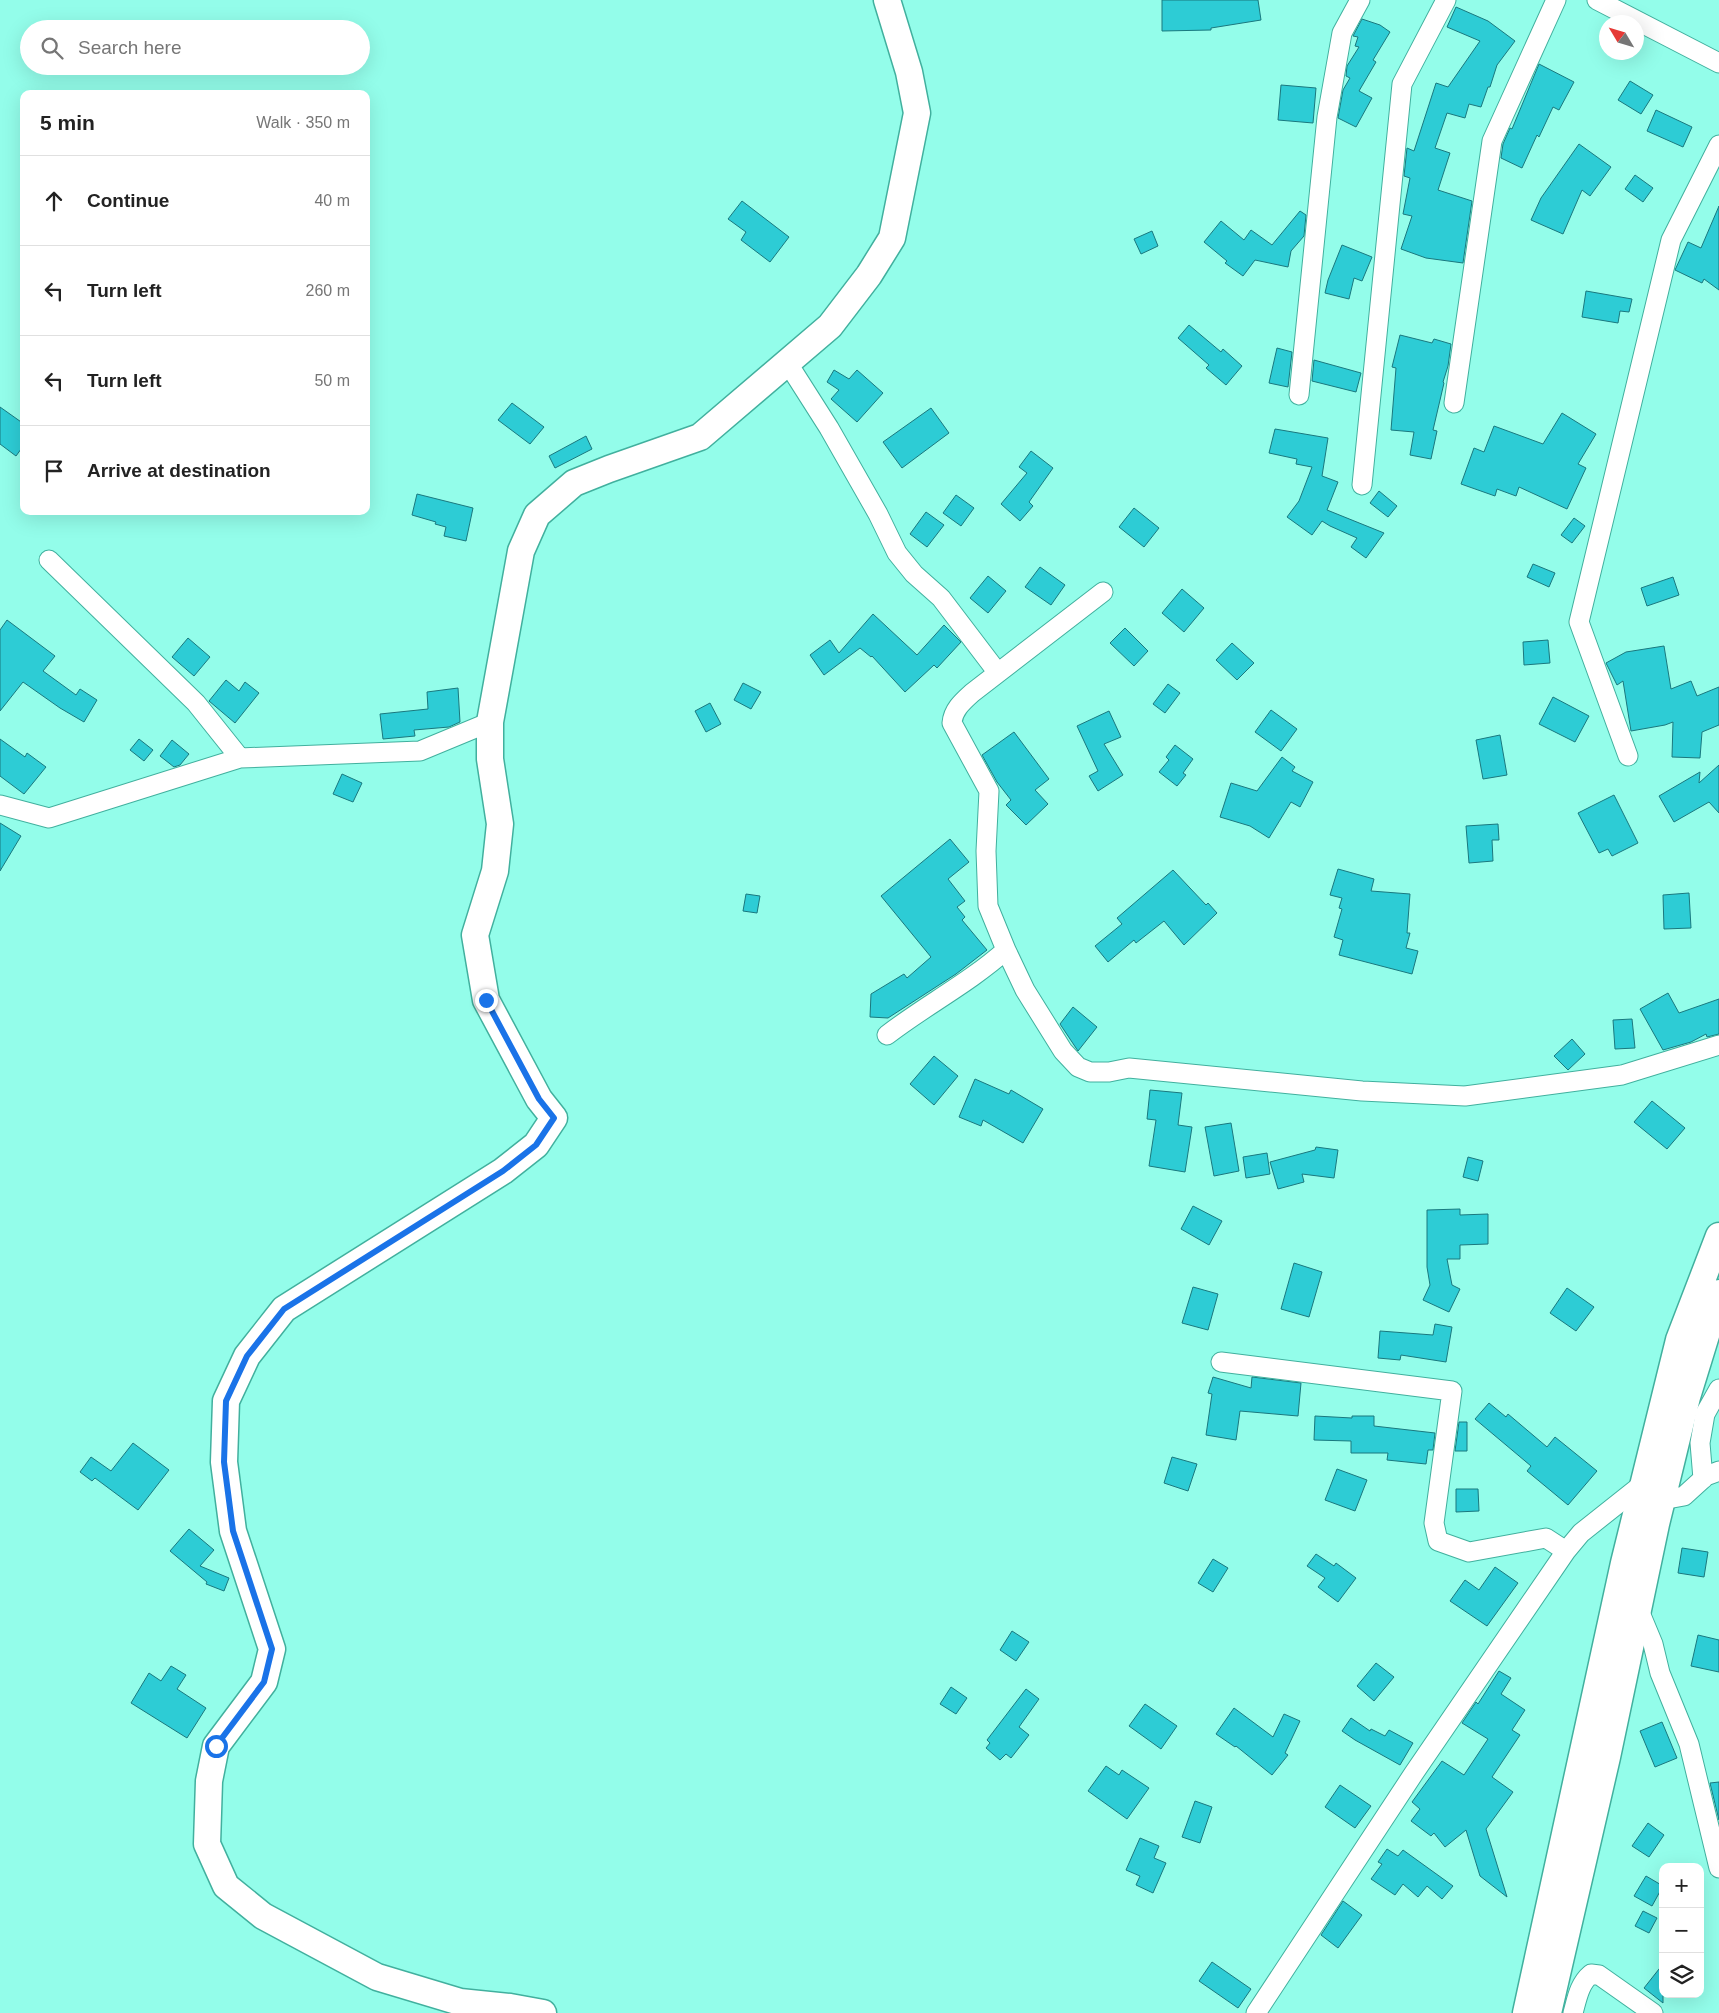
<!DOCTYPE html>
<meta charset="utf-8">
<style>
:root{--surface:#fff;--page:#f2f2f2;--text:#222;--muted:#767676;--line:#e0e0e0}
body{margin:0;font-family:Helvetica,sans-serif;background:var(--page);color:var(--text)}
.controls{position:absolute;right:15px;bottom:15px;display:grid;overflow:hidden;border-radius:10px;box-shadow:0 5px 20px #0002}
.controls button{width:45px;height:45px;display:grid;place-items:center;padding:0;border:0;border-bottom:1px solid var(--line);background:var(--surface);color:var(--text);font:25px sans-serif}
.compass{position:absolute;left:1599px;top:15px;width:45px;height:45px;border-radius:50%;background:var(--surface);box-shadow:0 5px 20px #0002;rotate:308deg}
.stop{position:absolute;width:15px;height:15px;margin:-11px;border:4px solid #1a73e8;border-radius:50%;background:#fff}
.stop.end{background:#1a73e8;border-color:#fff;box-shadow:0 1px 5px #0008}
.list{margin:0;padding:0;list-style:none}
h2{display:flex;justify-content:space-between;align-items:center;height:65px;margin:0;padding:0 20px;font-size:21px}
h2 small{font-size:16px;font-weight:400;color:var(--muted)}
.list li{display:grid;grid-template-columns:32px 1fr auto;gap:15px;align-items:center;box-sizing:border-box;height:90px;padding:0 20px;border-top:1px solid var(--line)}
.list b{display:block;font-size:19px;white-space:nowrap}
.list em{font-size:16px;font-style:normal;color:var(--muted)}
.icon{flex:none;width:28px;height:28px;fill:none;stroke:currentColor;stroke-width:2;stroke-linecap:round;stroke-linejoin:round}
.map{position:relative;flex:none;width:1719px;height:2013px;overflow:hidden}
.search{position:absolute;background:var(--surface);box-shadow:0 5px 20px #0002;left:20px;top:20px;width:350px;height:55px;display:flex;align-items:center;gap:12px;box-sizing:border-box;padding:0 18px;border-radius:28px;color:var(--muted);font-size:19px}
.panel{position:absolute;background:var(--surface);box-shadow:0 5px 20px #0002;left:20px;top:90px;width:350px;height:425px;border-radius:10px}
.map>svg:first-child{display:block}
.building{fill:#2dccd5;stroke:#1a787e}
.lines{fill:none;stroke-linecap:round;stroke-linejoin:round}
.street-casing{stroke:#41b09e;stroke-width:21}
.secondary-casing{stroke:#41b09e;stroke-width:29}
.street{stroke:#fff;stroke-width:19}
.secondary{stroke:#fff;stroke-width:26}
.route{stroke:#1a73e8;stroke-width:6}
</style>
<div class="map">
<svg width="1719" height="2013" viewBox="0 0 1719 2013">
<rect width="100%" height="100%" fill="#93fdea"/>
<path class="building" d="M1162 0H1258L1261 20 1211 28V30L1162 31Z
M1456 7 1488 21 1515 41 1497 65 1490 87H1488L1481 107 1469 104 1465 118 1447 113 1435 148 1450 153 1438 190 1472 201 1463 263 1426 258 1401 249 1412 216 1403 214 1410 178 1404 176 1407 148 1414 151 1436 83 1448 87 1480 41 1447 27Z
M1362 19 1380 25 1390 32 1373 60 1376 62 1359 91 1372 98 1356 127 1338 118 1343 90 1350 78 1346 76 1347 66 1359 47 1355 46 1358 37 1353 36Z
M1539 64 1574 82 1559 110 1553 107 1539 137 1537 135 1522 168 1501 158 1503 144 1510 128 1512 129Z
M1630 81 1653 95 1641 114 1618 100Z
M1281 85 1316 88 1313 123 1278 120Z
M1656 110 1692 127 1683 147 1647 131Z
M1579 144 1611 167 1590 196 1582 190 1563 234 1531 220 1541 198Z
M1635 175 1653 188 1643 202 1625 189Z
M742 201 789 237 770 262 741 240 746 232 728 219Z
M1719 206V290L1704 279 1702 283 1675 270 1688 242 1701 248Z
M1300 211 1306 215 1304 236 1291 251 1288 267 1255 260 1243 276 1225 263 1227 261 1204 242 1221 221 1244 240 1251 230 1272 245Z
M1152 231 1158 246 1141 254 1134 239Z
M1342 245 1372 257 1362 281 1354 278 1349 299 1325 293 1328 280Z
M1586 291 1632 299 1629 312 1620 311 1618 323 1582 317Z
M1189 325 1221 352 1223 349 1242 366 1226 385 1206 368 1209 365 1178 338Z
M1400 335 1432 343 1434 339 1451 344 1448 366 1443 382 1444 383 1433 430 1437 431 1431 459 1410 455 1414 432 1391 430 1396 368 1392 367Z
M1277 348 1292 352 1288 387 1269 383Z
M1314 360 1361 373 1356 392 1312 381Z
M834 370 849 379 857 370 883 393 857 422 831 399 839 390 827 382Z
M512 403 544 427 530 444 498 420Z
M0 407 24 424V445L16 456 0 444Z
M931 408 949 433 902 468 883 442Z
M1562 413 1596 434 1578 464 1586 468 1567 509 1519 487 1516 496 1497 489 1495 496 1461 484 1474 448 1484 452 1494 426 1543 444Z
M1275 429 1328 438 1322 476 1338 482 1327 510 1384 533 1366 558 1351 547 1357 538 1330 526 1322 521 1312 535 1287 517 1299 501 1312 467 1296 464 1297 459 1269 453Z
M586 436 592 449 555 468 549 456Z
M1031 451 1053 468 1029 502 1033 506 1020 521 1001 504 1027 473 1019 467Z
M1379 491 1397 506 1388 517 1370 503Z
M417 494 473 508 466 541 444 536 446 527 435 524 436 522 412 515Z
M956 495 974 508 961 526 943 513Z
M1134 508 1159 528 1144 547 1119 527Z
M926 512 944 525 927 547 910 534Z
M1574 518 1585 526 1572 543 1561 535Z
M1533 564 1555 573 1549 587 1527 577Z
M1040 567 1065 585 1051 605 1025 587Z
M988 576 1006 591 988 613 970 598Z
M1673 577 1679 595 1647 606 1641 588Z
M1182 589 1204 608 1184 632 1162 613Z
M873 614 917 655 944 625 961 642 937 668 934 665 905 692 872 656 871 657 860 648 824 675 810 655 830 640 839 653Z
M7 620 55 656 43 671 76 695 80 689 97 700 84 722 60 708 23 682 0 711V630Z
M1125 628 1148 651 1134 666 1110 643Z
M188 638 210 657 194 676 172 657Z
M1548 640 1550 663 1524 665 1523 642Z
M1232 643 1254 663 1237 680 1216 660Z
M1664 646 1671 689 1691 681 1697 696 1719 687V725L1702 732 1700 758 1672 757 1673 722 1665 725 1631 731 1623 681 1617 685 1606 663 1626 652Z
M226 680 239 691 245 682 259 693 235 723 209 701Z
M743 683 761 692 751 709 734 700Z
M1168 684 1180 693 1165 713 1153 704Z
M458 688 460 722 449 727 414 730 415 736 383 739 380 714 428 709 427 692Z
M1553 697 1589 716 1575 742 1539 724Z
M710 703 721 724 706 732 695 711Z
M1271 710 1297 729 1281 751 1255 732Z
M1109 711 1121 737 1104 744 1123 775 1098 791 1089 776 1098 771 1077 726Z
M1014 732 1049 779 1035 790 1048 804 1026 825 1006 805 1011 800 997 782 982 755Z
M1500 735 1507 775 1483 779 1476 740Z
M0 739 25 757 27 753 46 767 24 794 0 776Z
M139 739 153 750 144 761 130 750Z
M172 740 189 754 180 765 174 767 160 756Z
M1175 745 1193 759 1183 773 1186 775 1177 786 1159 772 1169 760 1166 757Z
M1282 757 1295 767 1292 771 1313 782 1300 807 1291 802 1269 838 1250 826 1220 817 1231 783 1257 791Z
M1719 765V813L1709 802 1674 822 1659 796 1700 772 1699 783Z
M342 774 362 783 353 802 333 794Z
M1614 795 1638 843 1612 856 1608 849 1599 853 1578 813Z
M0 823 21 836 0 871Z
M1498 824 1499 840H1492L1493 861 1469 863 1466 826Z
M950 839 969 862 948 879 965 901 957 907 965 917 962 920 987 950 956 974 888 1018 870 1017 871 994 904 974 907 978 931 957 881 896Z
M1338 869 1374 879 1371 891 1410 894 1407 933H1410L1406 948 1418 951 1412 974 1339 955 1343 940 1334 937 1342 909 1339 908 1342 898 1330 895Z
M1173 870 1206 905 1208 903 1217 913 1184 945 1164 921 1136 943 1134 940 1108 962 1095 946 1122 924 1117 918Z
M1689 893 1691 928 1664 929 1663 895Z
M746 894 760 896 757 913 743 911Z
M1668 993 1679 1013 1719 999V1034L1707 1037 1706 1034 1691 1042 1663 1050 1640 1009Z
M1073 1007 1097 1027 1078 1051 1060 1024Z
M1632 1019 1635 1048 1615 1049 1613 1020Z
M1572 1039 1585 1054 1568 1070 1554 1056Z
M934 1056 958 1076 934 1105 910 1084Z
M975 1079 1009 1094 1011 1090 1043 1109 1023 1143 983 1120 981 1126 959 1117Z
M1150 1090 1182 1093 1178 1125 1192 1127 1185 1172 1149 1166 1156 1120 1147 1119Z
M1652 1101 1685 1128 1667 1149 1634 1122Z
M1231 1123 1239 1171 1214 1176 1205 1127Z
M1316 1147 1338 1150 1334 1178 1302 1174 1304 1182 1278 1189 1270 1162 1315 1150Z
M1267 1153 1270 1174 1246 1178 1243 1157Z
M1468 1157 1483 1161 1478 1181 1463 1177Z
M1193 1206 1222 1221 1209 1245 1181 1229Z
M1460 1209V1215L1488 1214V1244L1460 1245V1259H1447L1452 1285 1460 1289 1449 1312 1423 1300 1430 1285 1427 1267V1210Z
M1294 1263 1322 1272 1309 1317 1281 1309Z
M1193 1287 1218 1294 1208 1330 1182 1323Z
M1567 1288 1594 1307 1576 1331 1550 1313Z
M1435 1324 1452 1327 1446 1362 1401 1355 1400 1360 1378 1358 1380 1331 1433 1335Z
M1213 1377 1251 1388 1252 1377 1301 1383 1298 1416 1240 1411 1236 1440 1206 1435 1212 1394 1208 1393Z
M1489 1403 1506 1417 1508 1414 1547 1447 1555 1437 1597 1471 1568 1505 1527 1471 1531 1466 1475 1419Z
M1315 1416 1352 1418V1416H1374V1426L1435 1433 1433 1450H1428L1426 1464 1387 1460 1388 1453H1351V1441L1314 1440Z
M1459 1422H1467V1451H1455Z
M133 1443 169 1470 138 1510 95 1478 92 1481 80 1472 91 1457 111 1471Z
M1172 1457 1197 1464 1188 1491 1164 1483Z
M1337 1469 1367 1480 1355 1511 1325 1500Z
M1456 1489H1478L1479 1511 1456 1512Z
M189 1529 214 1550 200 1566 229 1578 224 1591 206 1584 207 1582 170 1551Z
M1682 1548 1708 1552 1704 1577 1678 1573Z
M1316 1554 1334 1566 1336 1563 1356 1578 1338 1602 1318 1587 1325 1578 1307 1566Z
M1213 1559 1228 1568 1213 1592 1198 1583Z
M1495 1567 1518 1583 1487 1626 1450 1601 1465 1580 1479 1590Z
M1012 1631 1029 1642 1016 1661 1000 1650Z
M1698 1635 1719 1640V1672L1691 1666Z
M1376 1663 1394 1677 1374 1701 1357 1686Z
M171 1666 186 1675 177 1689 206 1708 187 1738 131 1703 149 1673 161 1681Z
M1499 1671 1511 1678 1501 1694 1525 1710 1512 1730 1520 1735 1492 1777 1513 1792 1486 1829 1507 1897 1480 1876 1466 1830 1445 1847 1434 1833 1431 1836 1411 1821 1420 1809 1412 1802 1442 1761 1464 1775 1488 1739 1462 1723 1476 1702 1478 1704Z
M951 1687 967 1698 956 1714 940 1704Z
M1026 1689 1039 1699 1019 1727 1029 1735 1011 1758 1006 1754 1000 1760 986 1748 990 1743 987 1740Z
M1145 1704 1177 1726 1161 1749 1129 1726Z
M1234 1708 1273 1737 1284 1714 1300 1721 1285 1753 1288 1755 1272 1775 1236 1746 1235 1747 1216 1734Z
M1351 1718 1370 1731 1371 1729 1385 1736 1389 1730 1413 1743 1400 1765 1355 1740 1342 1731Z
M1662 1722 1677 1758 1655 1767 1640 1731Z
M1106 1766 1119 1775 1122 1770 1149 1788 1127 1819 1088 1791Z
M1719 1782V1820L1710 1783Z
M1340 1785 1371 1806 1355 1828 1325 1807Z
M1195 1801 1212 1807 1200 1843 1182 1837Z
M1648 1823 1664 1835 1649 1857 1632 1846Z
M1140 1838 1159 1846 1154 1858 1166 1863 1153 1893 1136 1885 1140 1876 1126 1870Z
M1387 1849 1398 1856 1403 1850 1453 1886 1442 1899 1427 1886 1418 1897 1403 1884 1395 1895 1371 1879 1382 1864 1378 1862Z
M1646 1876 1663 1886 1652 1906 1634 1896Z
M1343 1901 1362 1915 1338 1948 1321 1935Z
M1643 1911 1657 1918 1649 1933 1635 1926Z
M1212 1962 1251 1989 1238 2008 1199 1981Z
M1663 1964V2003L1644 1988Z"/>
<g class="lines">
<defs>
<path id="street" d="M1597 0 1719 63
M787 362 829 428 878 514 897 553 914 574 941 598 998 673
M1299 395 1327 117 1342 33 1360 0
M1454 403 1492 141 1556 0
M1362 485 1402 84 1446 0
M49 560 196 703 240 758
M1103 592 972 693C962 702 953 710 952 723L989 791 986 851 988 906 1006 950 1025 990 1063 1051 1078 1067 1090 1072H1109L1129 1068 1362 1091 1465 1096 1622 1075 1719 1045
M1628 756 1579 622 1671 240 1719 145
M0 805 49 818 240 758 420 751 490 722
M887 1035C926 1005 969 983 1006 950
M1221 1362 1452 1391 1434 1523 1438 1541 1469 1552 1546 1538 1566 1551
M1703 1479 1700 1443 1705 1414 1719 1389
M1662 1500 1684 1496 1706 1476 1719 1471
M1638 1608 1653 1644 1660 1673 1689 1744 1719 1868
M1256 2013 1414 1773 1566 1551 1581 1533 1644 1483
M1573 2013C1577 1999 1579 1984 1591 1974L1599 1975 1653 2013"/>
<path id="secondary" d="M543 2013 510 2007 460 2002 377 1977 263 1916 226 1886 207 1844 209 1781 216 1746 264 1682 272 1649 233 1531 224 1462 226 1401 247 1356 284 1309 503 1171 536 1145 554 1118 539 1099 486 1000 475 935 495 871 500 824 490 759V722L521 551 537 515 574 483 609 469 700 437 830 326 869 275 892 238 917 113 909 72 887 0
M1526 2013 1624 1563 1679 1340 1719 1236
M1548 2013 1607 1757 1656 1524 1687 1397 1719 1293"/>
</defs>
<use href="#street" class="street-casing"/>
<use href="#secondary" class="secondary-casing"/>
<use href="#street" class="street"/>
<use href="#secondary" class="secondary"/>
</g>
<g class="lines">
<path class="route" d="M216 1746 264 1682 272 1649 233 1531 224 1462 226 1401 247 1356 284 1309 503 1171 536 1145 554 1118 539 1099 486 1000"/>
</g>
</svg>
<div class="controls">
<button>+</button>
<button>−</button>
<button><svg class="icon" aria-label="layers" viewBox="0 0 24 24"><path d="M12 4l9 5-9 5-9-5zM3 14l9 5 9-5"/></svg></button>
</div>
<svg class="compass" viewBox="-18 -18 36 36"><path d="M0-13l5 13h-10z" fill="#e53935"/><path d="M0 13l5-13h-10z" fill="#767676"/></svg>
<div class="stop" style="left:216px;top:1746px"></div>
<div class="stop end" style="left:486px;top:1000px"></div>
<div class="search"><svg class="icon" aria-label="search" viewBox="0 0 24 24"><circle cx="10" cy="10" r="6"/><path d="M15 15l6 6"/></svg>Search here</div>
<section class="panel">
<h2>5 min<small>Walk · 350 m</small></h2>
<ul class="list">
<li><svg class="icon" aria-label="ahead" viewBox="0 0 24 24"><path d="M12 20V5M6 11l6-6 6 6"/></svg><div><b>Continue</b></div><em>40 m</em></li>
<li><svg class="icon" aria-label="left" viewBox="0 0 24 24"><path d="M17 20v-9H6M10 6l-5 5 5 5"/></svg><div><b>Turn left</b></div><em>260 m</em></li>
<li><svg class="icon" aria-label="left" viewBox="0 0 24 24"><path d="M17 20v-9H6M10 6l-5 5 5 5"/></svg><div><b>Turn left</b></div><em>50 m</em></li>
<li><svg class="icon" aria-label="arrive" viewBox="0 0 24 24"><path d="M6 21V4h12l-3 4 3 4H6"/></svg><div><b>Arrive at destination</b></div></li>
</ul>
</section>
</div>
